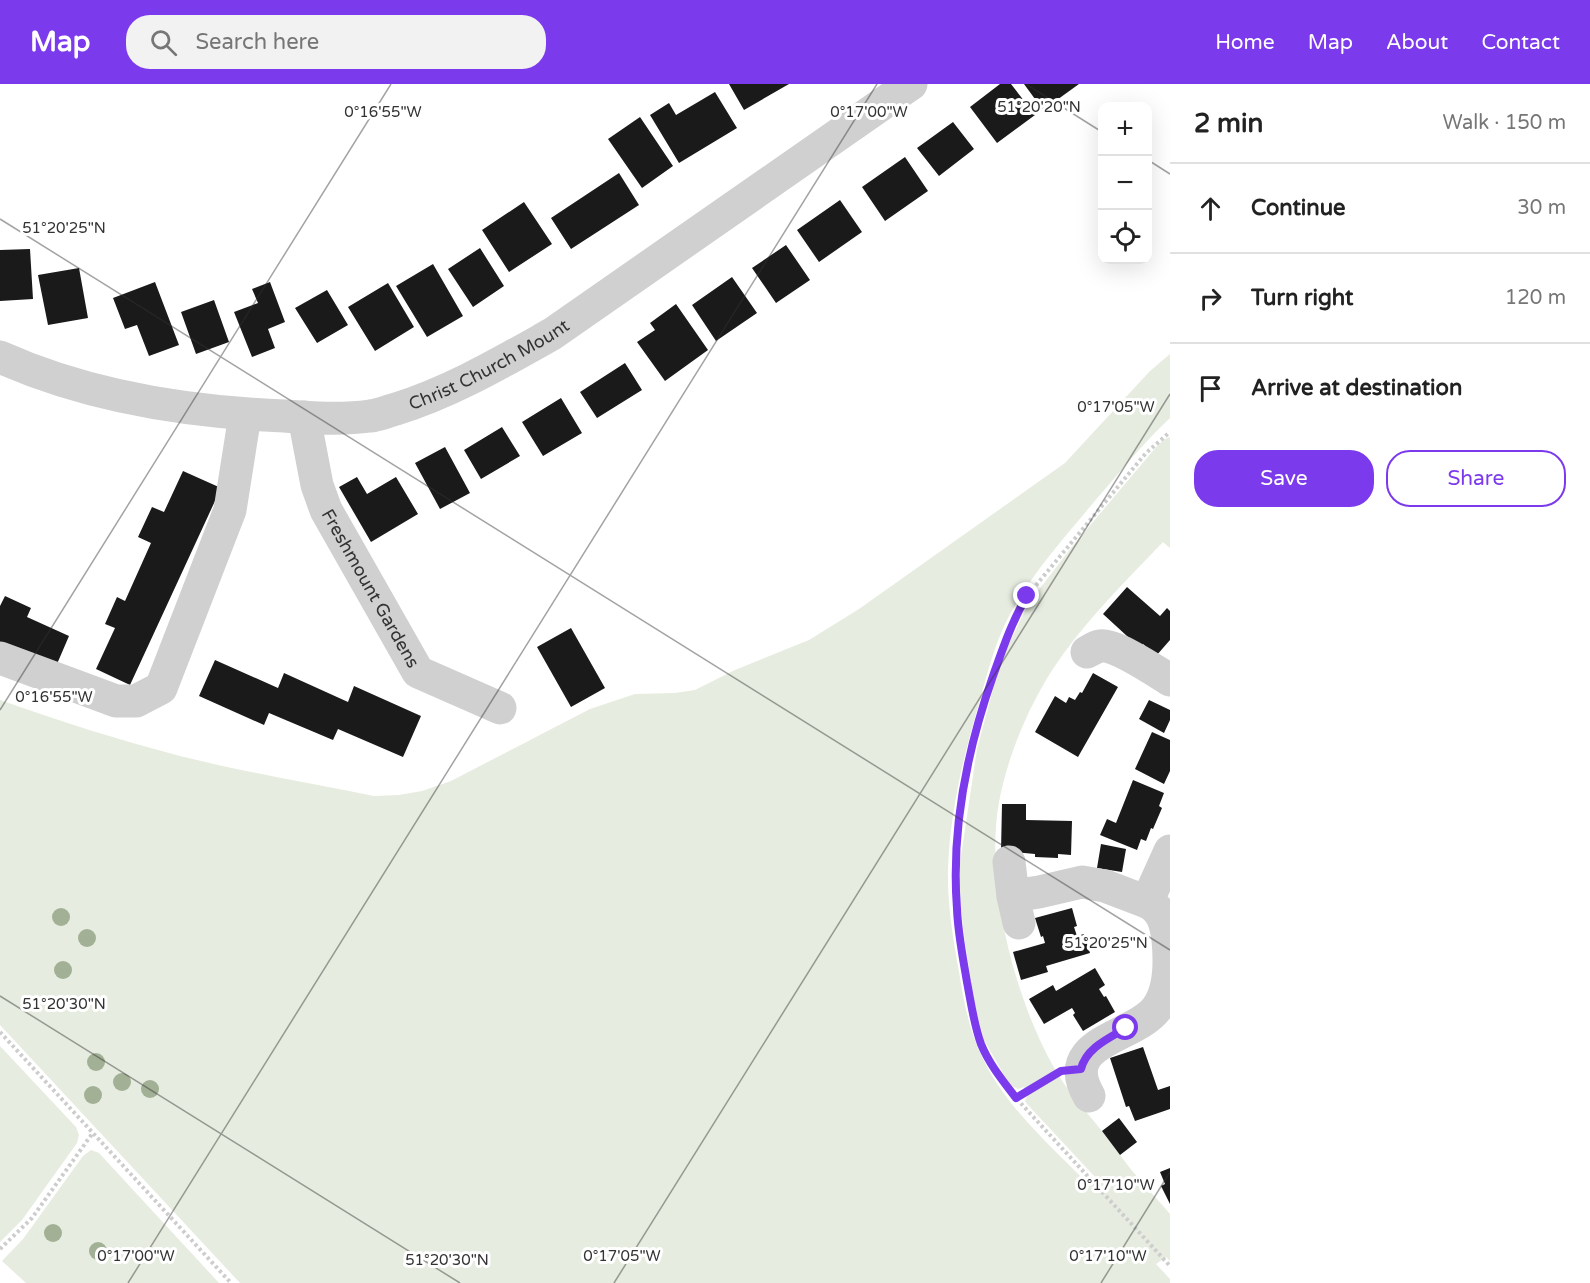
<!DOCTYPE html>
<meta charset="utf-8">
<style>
:root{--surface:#fff;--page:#f2f2f2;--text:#222;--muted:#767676;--line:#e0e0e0;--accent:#7c3aed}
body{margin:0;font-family:"Varela Round",sans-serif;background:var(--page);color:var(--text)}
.controls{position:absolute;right:18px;top:18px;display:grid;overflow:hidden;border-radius:12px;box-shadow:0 6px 24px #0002}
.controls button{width:54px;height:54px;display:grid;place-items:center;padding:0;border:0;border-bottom:2px solid var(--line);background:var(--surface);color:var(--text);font:30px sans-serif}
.stop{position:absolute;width:18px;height:18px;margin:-14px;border:4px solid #7c3aed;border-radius:50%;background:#fff}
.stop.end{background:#7c3aed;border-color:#fff;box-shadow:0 2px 6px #0008}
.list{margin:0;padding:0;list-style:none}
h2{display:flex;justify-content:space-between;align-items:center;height:78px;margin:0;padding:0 24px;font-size:26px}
h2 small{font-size:20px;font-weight:400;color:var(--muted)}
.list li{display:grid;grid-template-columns:39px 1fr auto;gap:18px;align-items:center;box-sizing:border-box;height:90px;padding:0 24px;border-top:2px solid var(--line)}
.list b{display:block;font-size:22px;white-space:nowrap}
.list em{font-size:20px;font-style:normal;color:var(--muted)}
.actions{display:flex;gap:12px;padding:18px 24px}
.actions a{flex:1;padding:14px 0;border:2px solid var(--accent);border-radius:24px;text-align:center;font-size:21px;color:var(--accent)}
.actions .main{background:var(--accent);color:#fff}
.icon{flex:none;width:33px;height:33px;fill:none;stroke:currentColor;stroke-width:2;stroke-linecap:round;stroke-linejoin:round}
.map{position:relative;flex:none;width:1170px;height:1199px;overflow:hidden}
header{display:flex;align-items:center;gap:36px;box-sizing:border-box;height:84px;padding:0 30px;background:var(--accent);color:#fff}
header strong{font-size:28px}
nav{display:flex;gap:33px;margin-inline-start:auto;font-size:21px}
.search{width:420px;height:54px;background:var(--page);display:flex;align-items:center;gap:15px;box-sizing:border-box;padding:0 21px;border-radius:24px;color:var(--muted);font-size:22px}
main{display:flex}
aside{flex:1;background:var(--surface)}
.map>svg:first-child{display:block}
.green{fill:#e6ecdf}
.building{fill:#1a1a1a}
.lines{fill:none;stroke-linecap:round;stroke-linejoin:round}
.path{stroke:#cdcdcd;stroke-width:4;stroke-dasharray:3 3;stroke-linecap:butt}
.minor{stroke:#d0d0d0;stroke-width:33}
.tree{fill:#a2b095}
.route{stroke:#7c3aed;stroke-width:8}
.ticks{fill:none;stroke:#333;stroke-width:1.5;stroke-opacity:0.45}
.labels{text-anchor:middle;stroke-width:6;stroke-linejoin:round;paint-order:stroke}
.street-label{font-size:18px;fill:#333;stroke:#fff}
.ticks-label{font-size:15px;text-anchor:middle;fill:#333;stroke:#fff;stroke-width:6;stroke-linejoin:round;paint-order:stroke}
</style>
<header>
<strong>Map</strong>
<div class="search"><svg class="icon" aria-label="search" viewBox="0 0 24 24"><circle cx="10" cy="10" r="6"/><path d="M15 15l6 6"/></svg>Search here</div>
<nav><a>Home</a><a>Map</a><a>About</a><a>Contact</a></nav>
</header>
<main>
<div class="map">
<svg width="1170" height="1199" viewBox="0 0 1170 1199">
<rect width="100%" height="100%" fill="#fff"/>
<path class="green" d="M1170 270V334C1140 362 1115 394 1088 425 1059 460 1026 497 1006 538 994 563 987 590 980 616 964 670 950 727 948 784 947 819 953 855 959 888 964 918 969 947 983 975 1006 1023 1050 1061 1087 1099L1096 1094 1027 1020 1025 1017 1029 1009 1024 1003 1018 1005 1012 1002 1004 991 984 956 975 922 964 852 960 815V779L977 665 995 598 1008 562 1028 520 1071 464 1157 362 1165 355 1170 353V464L1163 458C1122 501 1077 545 1046 596 1024 633 1007 676 999 718 984 800 1016 922 1059 992 1071 1012 1087 1028 1101 1046 1108 1054 1113 1063 1120 1071 1135 1092 1153 1110 1170 1130V1177L1166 1173 1156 1180 1170 1195V1199H240L0 941V616C59 637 119 656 180 672 244 688 309 699 374 712L399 711 422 707 451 697 590 625 635 610 675 609 695 606 735 586 809 556 859 525 1065 379 1150 287Z
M0 962 76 1043 79 1051 77 1059 22 1136 0 1158Z
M91 1066 99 1069 219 1199H26L2 1177 23 1155 83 1072Z"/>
<path class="building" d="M729 0H789L744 26Z
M1000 0H1011L1035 31 997 59 970 23Z
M1024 0H1079L1043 26Z
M715 8 737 44 679 79 650 31 669 19 676 31Z
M640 33 673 82 642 104 608 55Z
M953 38 974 65 939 92 917 64Z
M905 73 928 107 885 137 862 103Z
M619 89 639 121 571 165 551 134Z
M840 116 862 148 819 178 797 146Z
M524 118 552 160 509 188 482 146Z
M786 161 810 196 776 219 752 184Z
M480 164 504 202 473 223 448 185Z
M30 165 33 215 0 217V166Z
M433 180 463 232 427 253 396 202Z
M79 184 88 234 48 241 38 191Z
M732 193 757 229 716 257 692 221Z
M155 198 179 261 149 272 137 241 125 245 113 214Z
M270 198 285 238 268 245 275 264 252 273 234 228 258 219 252 205Z
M388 199 414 243 375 267 348 223Z
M327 206 348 241 317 259 295 224Z
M214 216 229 258 196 270 181 228Z
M676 220 708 266 665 297 637 258 655 246 650 239Z
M625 279 642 306 597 334 580 308Z
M561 314 582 349 543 372 522 338Z
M502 343 520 372 481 395 464 366Z
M445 363 470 409 440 425 415 379Z
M183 387 221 404 130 601 96 585 115 544 105 540 117 513 125 517 151 459 138 453 152 423 164 428Z
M357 393 367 410 396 393 418 430 371 458 339 403Z
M1127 503 1160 532 1167 524 1170 527V556L1156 572 1143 560 1140 564 1103 530Z
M5 512 31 524 27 533 69 552 54 587 0 564V522Z
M571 544 605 604 571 623 537 563Z
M215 576 278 604 284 589 348 618 354 602 421 632 403 673 338 645 333 656 269 629 264 641 199 612Z
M1093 589 1118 603 1078 673 1035 648 1055 612 1066 619 1069 613 1075 616 1080 608 1082 609Z
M1149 616 1170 626V636L1164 649 1139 635Z
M1152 648 1170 656V687L1164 700 1135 685Z
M1133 696 1164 709 1159 722 1162 724 1153 745 1151 744 1146 757 1141 755 1137 766 1100 751 1107 735 1116 739Z
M1002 720H1026V736L1072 737 1071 771 1058 770V774L1035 773V770L1001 767Z
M1101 760 1126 765 1122 788 1097 784Z
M1072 824 1077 842 1074 843 1077 852 1084 850 1090 869 1046 882 1048 888 1021 896 1013 868 1045 859 1043 852 1041 853 1035 834Z
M1095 884 1105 901 1099 905 1104 913 1106 912 1115 928 1083 947 1073 931 1075 929 1072 924 1044 940 1029 915 1053 901 1056 907Z
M1143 963 1158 1006 1170 1002V1025L1135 1037 1129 1022 1126 1023 1110 974Z
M1119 1034 1137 1058 1120 1071 1102 1047Z
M1170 1084V1120L1161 1102 1165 1100 1160 1088Z"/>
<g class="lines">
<path class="path" d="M0 948 231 1199
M1051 993 1016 1014 1170 1182
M1016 1014 988 976 977 946 964 878 957 827 956 805 959 747 962 720 973 659 998 578 1011 542 1027 512 1146 369 1170 348
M0 1165 32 1134 92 1050"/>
<g class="minor">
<path id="s1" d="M0 273C89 313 187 328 284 332 312 334 342 336 370 332 379 331 388 327 396 325 451 308 502 278 552 250L911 0"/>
<path id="s2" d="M304 333 317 401 326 426 418 588 500 624"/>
<path d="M1087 568C1091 566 1095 563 1100 562 1114 559 1157 588 1170 596"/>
<path d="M0 574 116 617H136L161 604 230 426 245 331"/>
<path d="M1009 778 1013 812 1039 808 1082 798 1105 802 1147 818 1170 767"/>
<path d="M1013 812 1019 839"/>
<path d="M1089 1012C1057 956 1134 955 1157 924 1170 906 1170 877 1168 856 1166 840 1163 826 1147 818"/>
</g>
</g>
<g class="tree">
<circle cx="61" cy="833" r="9"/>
<circle cx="87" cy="854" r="9"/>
<circle cx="63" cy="886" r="9"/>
<circle cx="96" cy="978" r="9"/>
<circle cx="122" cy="998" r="9"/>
<circle cx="150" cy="1005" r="9"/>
<circle cx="93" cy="1011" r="9"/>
<circle cx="53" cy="1149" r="9"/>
<circle cx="98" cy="1167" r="9"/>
</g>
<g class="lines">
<path class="route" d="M1027 512C1012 537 1003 564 993 592 967 666 951 747 957 825 958 850 963 874 967 898 971 919 974 941 981 960 989 980 1003 997 1016 1014L1061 987 1081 985C1086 964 1109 954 1126 944"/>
</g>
<path class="ticks" d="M1026 0 1102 48M1148 76 1170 90M0 135 1170 866M0 626 391 0M0 912 460 1199M128 1199 877 0M614 1199 1170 310M1101 1199 1170 1088"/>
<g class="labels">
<g class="street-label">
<text dy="6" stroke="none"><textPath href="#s1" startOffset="508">Christ Church Mount</textPath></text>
<text dy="6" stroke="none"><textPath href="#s2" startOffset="186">Freshmount Gardens</textPath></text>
</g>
</g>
<g class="ticks-label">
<text x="1039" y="28">51°20'20"N</text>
<text x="383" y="33">0°16'55"W</text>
<text x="869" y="33">0°17'00"W</text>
<text x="64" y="149">51°20'25"N</text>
<text x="1116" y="328">0°17'05"W</text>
<text x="54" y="618">0°16'55"W</text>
<text x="1106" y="864">51°20'25"N</text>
<text x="64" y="925">51°20'30"N</text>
<text x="1116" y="1106">0°17'10"W</text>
<text x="136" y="1177">0°17'00"W</text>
<text x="622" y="1177">0°17'05"W</text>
<text x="1108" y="1177">0°17'10"W</text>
<text x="447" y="1181">51°20'30"N</text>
</g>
</svg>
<div class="controls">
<button>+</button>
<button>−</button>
<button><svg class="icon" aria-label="locate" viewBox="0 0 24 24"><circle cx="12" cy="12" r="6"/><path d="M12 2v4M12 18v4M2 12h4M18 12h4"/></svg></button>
</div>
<div class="stop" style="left:1126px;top:944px"></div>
<div class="stop end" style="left:1027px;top:512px"></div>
</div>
<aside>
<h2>2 min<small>Walk · 150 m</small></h2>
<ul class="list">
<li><svg class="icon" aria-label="ahead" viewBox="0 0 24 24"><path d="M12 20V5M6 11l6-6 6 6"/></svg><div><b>Continue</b></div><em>30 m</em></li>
<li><svg class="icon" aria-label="right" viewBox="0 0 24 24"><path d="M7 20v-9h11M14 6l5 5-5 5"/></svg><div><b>Turn right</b></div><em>120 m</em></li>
<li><svg class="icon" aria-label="arrive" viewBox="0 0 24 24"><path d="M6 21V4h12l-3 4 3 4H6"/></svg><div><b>Arrive at destination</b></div></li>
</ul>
<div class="actions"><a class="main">Save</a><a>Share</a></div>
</aside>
</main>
